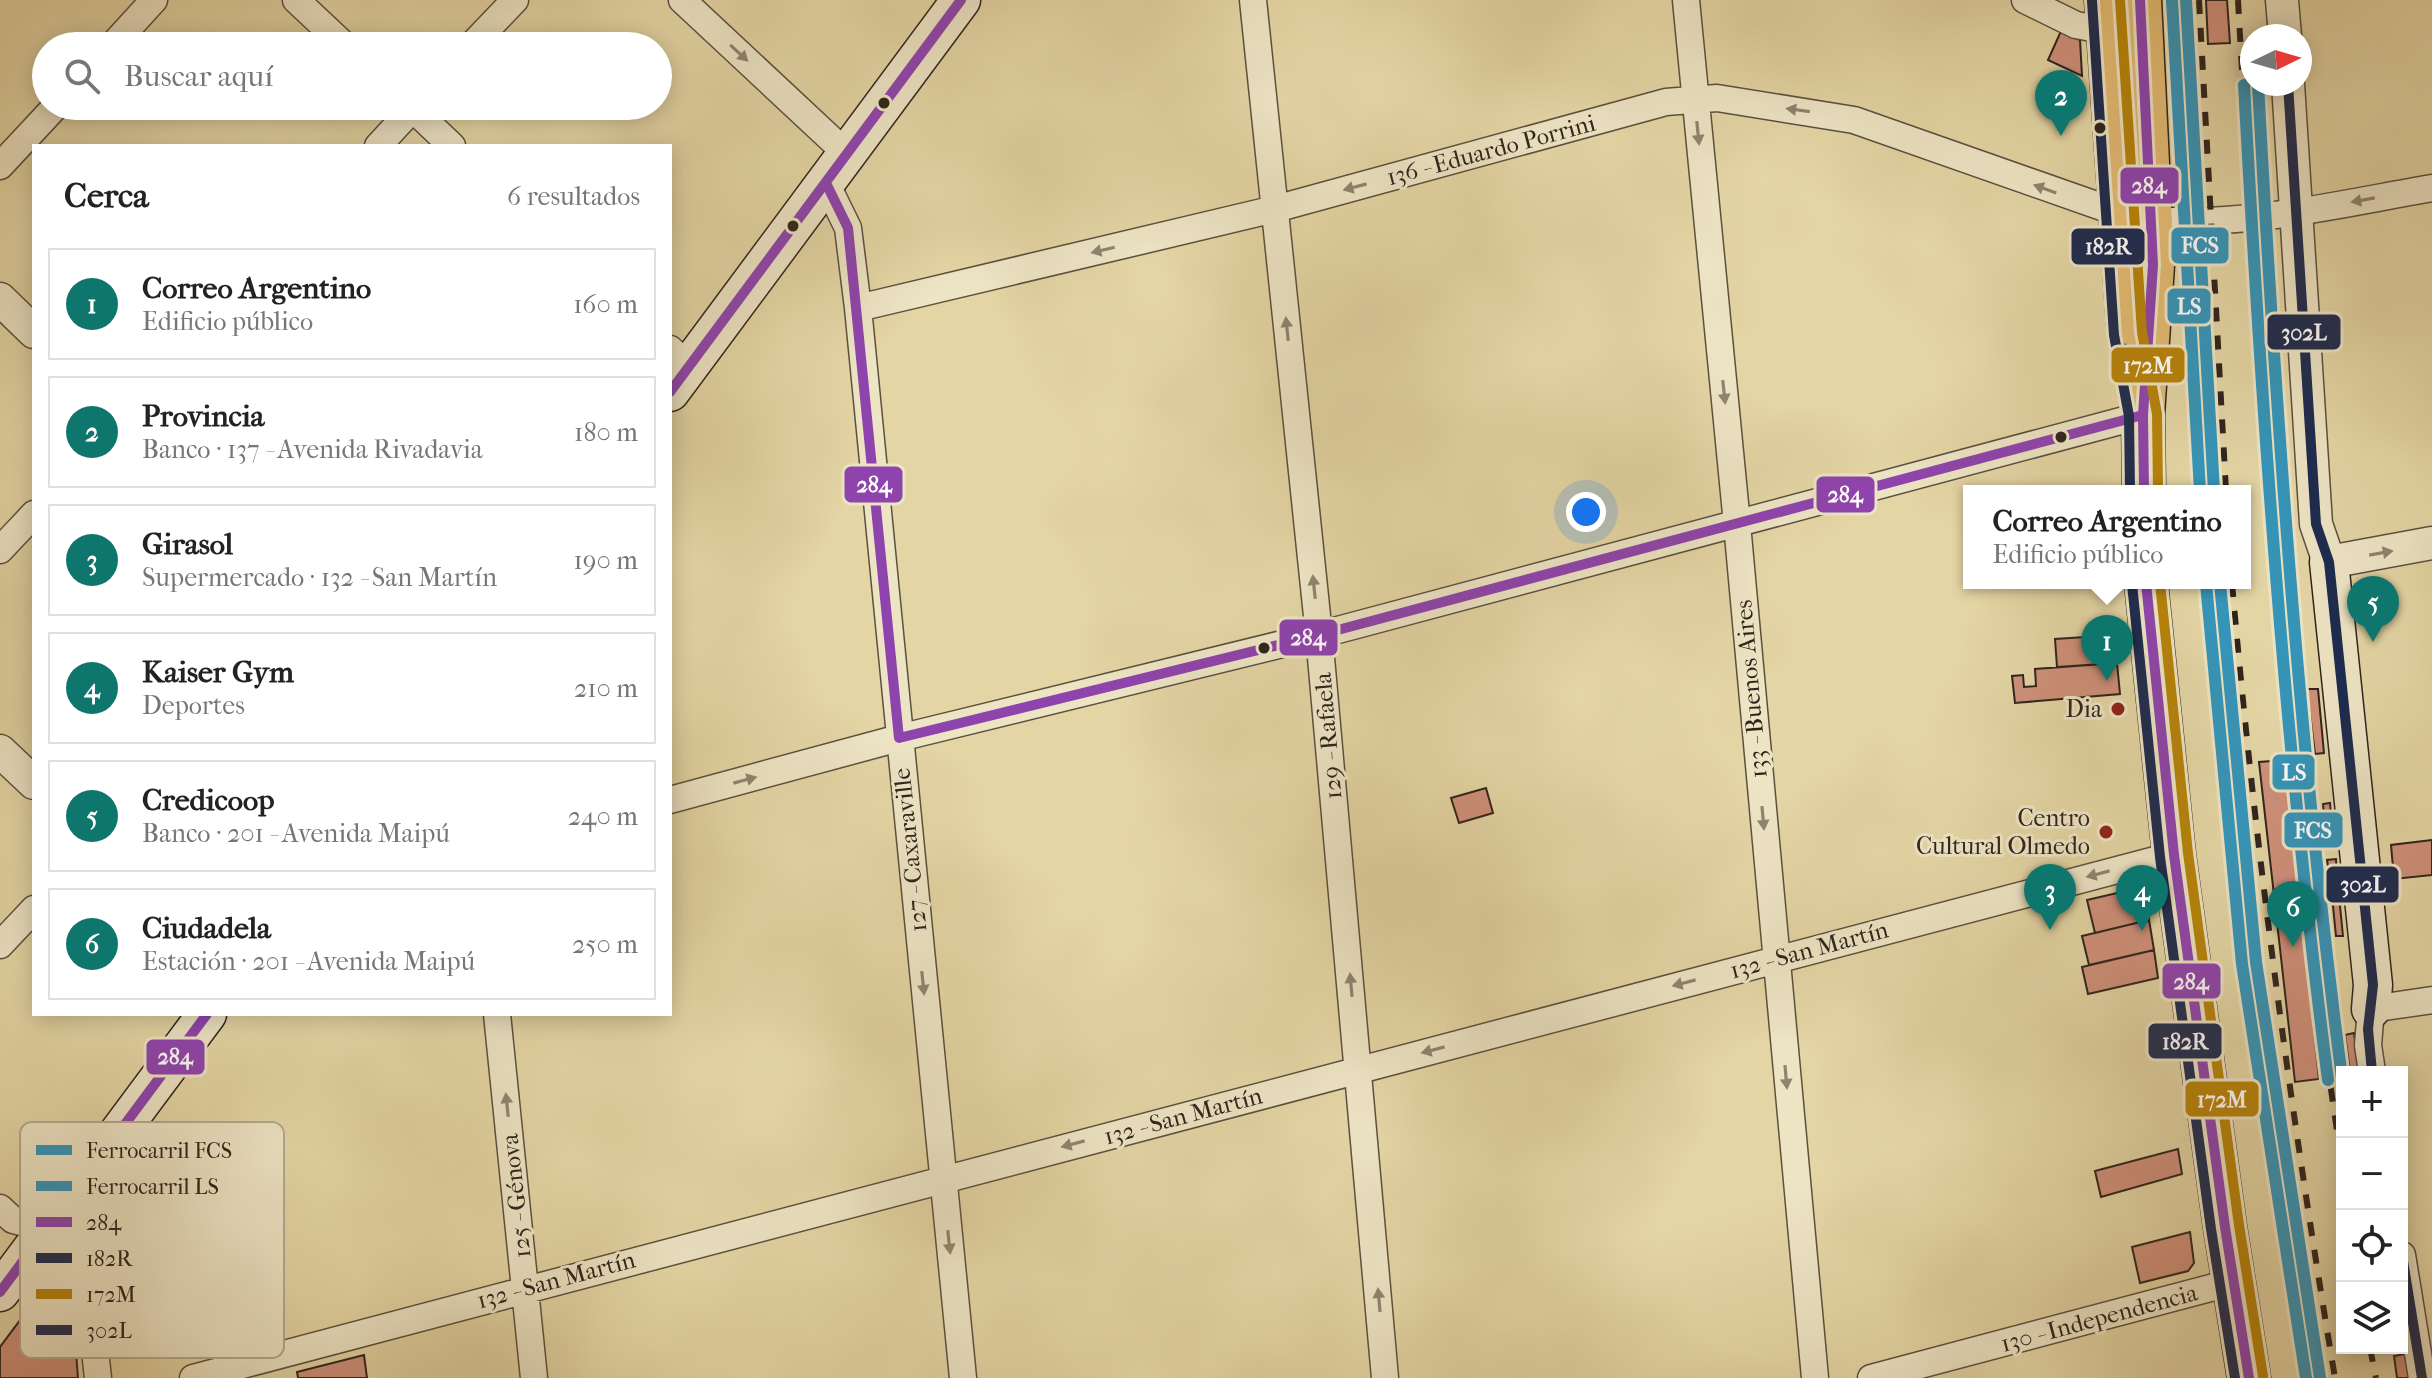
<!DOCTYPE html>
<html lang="es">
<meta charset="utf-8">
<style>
:root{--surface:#fff;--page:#f6f6f6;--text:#222;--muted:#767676;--line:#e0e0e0;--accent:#0f766e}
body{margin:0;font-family:"IM FELL French Canon",serif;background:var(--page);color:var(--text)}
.controls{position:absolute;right:24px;bottom:24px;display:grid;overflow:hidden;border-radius:0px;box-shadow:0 4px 20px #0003}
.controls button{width:72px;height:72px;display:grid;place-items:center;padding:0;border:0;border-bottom:2px solid var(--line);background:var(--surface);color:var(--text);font:40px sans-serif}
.compass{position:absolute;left:2240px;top:24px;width:72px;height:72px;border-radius:50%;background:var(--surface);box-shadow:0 4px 20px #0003;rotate:85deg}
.you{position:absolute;left:1586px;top:512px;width:28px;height:28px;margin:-20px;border:6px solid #fff;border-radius:50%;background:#1a73e8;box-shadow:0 0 0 12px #1a73e833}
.badge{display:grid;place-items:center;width:52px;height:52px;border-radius:50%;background:var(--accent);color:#fff;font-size:26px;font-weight:700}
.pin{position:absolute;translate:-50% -66px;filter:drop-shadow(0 2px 4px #0008)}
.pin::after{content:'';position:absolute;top:42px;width:28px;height:24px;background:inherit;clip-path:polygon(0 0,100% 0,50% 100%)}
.popup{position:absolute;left:1963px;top:485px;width:288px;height:104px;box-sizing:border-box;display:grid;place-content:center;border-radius:0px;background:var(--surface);filter:drop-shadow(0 2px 6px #0005);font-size:26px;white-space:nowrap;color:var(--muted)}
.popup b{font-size:30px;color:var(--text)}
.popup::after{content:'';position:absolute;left:50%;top:100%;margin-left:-16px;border:16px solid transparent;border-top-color:var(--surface)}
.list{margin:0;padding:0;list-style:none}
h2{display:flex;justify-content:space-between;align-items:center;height:104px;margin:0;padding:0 32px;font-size:34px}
h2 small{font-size:26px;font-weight:400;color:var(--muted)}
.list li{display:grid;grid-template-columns:52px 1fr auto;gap:24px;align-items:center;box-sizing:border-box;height:112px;margin:0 16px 16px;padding:0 16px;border:2px solid var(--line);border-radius:0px}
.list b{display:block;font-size:30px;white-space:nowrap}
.list p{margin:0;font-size:26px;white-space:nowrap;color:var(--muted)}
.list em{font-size:26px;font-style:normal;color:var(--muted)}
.icon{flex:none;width:44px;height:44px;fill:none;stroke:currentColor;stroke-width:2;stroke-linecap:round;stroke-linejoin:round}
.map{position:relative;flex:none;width:2432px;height:1378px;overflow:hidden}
.search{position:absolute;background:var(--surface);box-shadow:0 4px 20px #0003;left:32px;top:32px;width:640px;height:88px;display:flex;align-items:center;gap:20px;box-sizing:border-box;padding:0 28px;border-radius:44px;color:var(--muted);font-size:30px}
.panel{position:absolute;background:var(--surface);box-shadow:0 4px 20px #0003;left:32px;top:144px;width:640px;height:872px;border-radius:0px}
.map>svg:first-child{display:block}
.building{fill:#cf907a;stroke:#2f241d;stroke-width:2}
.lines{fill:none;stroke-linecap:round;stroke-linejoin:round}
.minor-casing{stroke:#5c503f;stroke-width:29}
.tertiary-casing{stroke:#5c503f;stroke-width:35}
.secondary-casing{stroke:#2f241d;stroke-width:41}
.primary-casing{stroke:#2f241d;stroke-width:45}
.minor{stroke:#ede4c4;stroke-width:26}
.tertiary{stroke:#ede4c4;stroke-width:32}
.secondary{stroke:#ede4c4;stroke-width:38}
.primary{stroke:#e2ba72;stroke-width:42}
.rail{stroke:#2f241d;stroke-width:6;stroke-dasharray:14 14;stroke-linecap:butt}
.bus-1-casing{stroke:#ede4c4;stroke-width:16}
.bus-2-casing{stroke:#ede4c4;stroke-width:16}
.bus-3-casing{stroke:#ede4c4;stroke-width:16}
.bus-4-casing{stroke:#ede4c4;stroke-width:16}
.bus-1{stroke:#8e44ad;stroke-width:10}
.bus-2{stroke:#1d2b4f;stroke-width:10}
.bus-3{stroke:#b6830a;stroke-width:10}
.bus-4{stroke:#1d2b4f;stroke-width:10}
.rail-1-casing{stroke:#ede4c4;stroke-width:18}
.rail-2-casing{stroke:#ede4c4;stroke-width:18}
.rail-1{stroke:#3595b9;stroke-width:12}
.rail-2{stroke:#3595b9;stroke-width:12}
.oneway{fill:#8e8470}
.bus-dot{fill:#2f241d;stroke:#ede4c4;stroke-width:3}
.poi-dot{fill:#8f2418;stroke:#ede4c4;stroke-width:3}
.labels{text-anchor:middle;stroke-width:6;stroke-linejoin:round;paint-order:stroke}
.street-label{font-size:24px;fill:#2f241d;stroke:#ede4c4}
.poi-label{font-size:24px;fill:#2f241d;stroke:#ede4c4;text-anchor:end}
.key{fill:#ede4c4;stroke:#b4aa92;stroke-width:2}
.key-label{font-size:22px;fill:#2f241d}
.line-badge{stroke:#ede4c4;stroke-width:3}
.badge-label{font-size:22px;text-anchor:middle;font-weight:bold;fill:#fff}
</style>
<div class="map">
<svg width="2432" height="1378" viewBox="0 0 2432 1378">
<rect width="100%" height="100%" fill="#e4d5a4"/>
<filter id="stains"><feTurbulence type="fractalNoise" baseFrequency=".0025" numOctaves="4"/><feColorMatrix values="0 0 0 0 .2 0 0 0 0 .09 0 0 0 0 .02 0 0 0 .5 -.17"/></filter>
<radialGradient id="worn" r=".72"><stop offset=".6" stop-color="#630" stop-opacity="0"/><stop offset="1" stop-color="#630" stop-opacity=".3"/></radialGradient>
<path class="building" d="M2206 0H2227L2230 43 2208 44Z
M2061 31 2080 40 2082 76 2048 60Z
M2116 635 2117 663 2057 667 2055 639Z
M2117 663 2120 694 2015 703 2012 676 2023 675 2024 687 2036 686 2035 669Z
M2307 689H2318L2324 753 2315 754Z
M2216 698H2224L2230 766 2222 767Z
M2285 760 2319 1079 2295 1082 2259 762Z
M1486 788 1493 813 1459 823 1451 798Z
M2330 803 2333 838 2326 839 2323 804Z
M2230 812 2233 845 2225 846 2222 813Z
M2432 840V875L2394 879 2391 845Z
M2336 859 2337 879H2330L2327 860Z
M2237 867 2239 887 2230 888 2228 869Z
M2130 890H2146L2149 920 2095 933 2087 900Z
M2332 896H2339L2343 936H2336Z
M2242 910 2247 949 2237 951 2233 911Z
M2149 920 2154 950 2089 965 2082 936Z
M2154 950 2158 978 2088 994 2082 967Z
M2354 1033 2359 1072H2350L2345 1035Z
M2259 1057H2264L2271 1102 2266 1103Z
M2178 1149 2182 1174 2101 1197 2095 1171Z
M2281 1164 2286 1201 2279 1202 2274 1165Z
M2190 1232 2194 1263 2188 1271 2140 1283 2132 1247Z
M59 1268 70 1273 78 1378H0V1347Z
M2293 1277H2299L2306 1324H2300Z
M2405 1354 2409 1378H2397L2394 1356Z
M364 1355 367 1378H298L297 1372Z"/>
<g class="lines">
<defs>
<path id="minor" d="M296 0 345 46
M682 0 847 154
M1253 0 1319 635 1385 1378
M1686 0 1737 524 1815 1378
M2025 0 2076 25 2108 31
M112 46 154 0
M471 46 515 0
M410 106 452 146
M378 146 415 106
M0 166 56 106
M826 183 848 228 858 308 963 1378
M2152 220C2247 227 2339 204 2432 188
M858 308 1275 209 1666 102 1717 98 1854 120 2119 213
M670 349 689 366
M0 550 34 514
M670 800 899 738 1319 635 2143 415
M0 945 34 909
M497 1014 534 1378
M2372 1072 2368 1045 2371 1009 2432 1000
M0 1208 13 1220 75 1236 83 1243 98 1378
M2402 1255 2422 1378
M193 1378 2174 855
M1871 1378 2233 1282"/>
<path id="tertiary" d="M2282 0 2285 36
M2288 84 2316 524 2329 562 2432 543
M0 299 34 332
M0 751 34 783"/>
<path id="secondary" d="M670 392 961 0
M2329 562 2373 985 2371 1009
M0 1292 207 1014"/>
<path id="primary" d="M2106 0 2128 323
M2140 0 2153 265 2143 415 2144 491
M2146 583 2174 855 2225 1227 2249 1378"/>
</defs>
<use href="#minor" class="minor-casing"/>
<use href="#tertiary" class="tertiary-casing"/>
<use href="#secondary" class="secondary-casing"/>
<use href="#primary" class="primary-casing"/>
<use href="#minor" class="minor"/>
<use href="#tertiary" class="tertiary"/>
<use href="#secondary" class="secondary"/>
<use href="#primary" class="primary"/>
<path class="rail" d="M2199 0 2226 491
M2238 0C2260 389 2282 778 2342 1163
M2232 583C2255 849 2291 1114 2335 1378
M2370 1348 2376 1378"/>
<defs>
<path id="bus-1" d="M2140 0 2153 265 2143 415 2144 491
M826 183 848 228 899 738 1319 635 2143 415
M670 392 961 0
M2146 583 2174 855 2225 1227 2249 1378
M0 1292 207 1014"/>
<path id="bus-2" d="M2092 1 2114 335 2129 416 2130 491
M2132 584 2160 857 2211 1229 2235 1378"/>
<path id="bus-3" d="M2120 0 2142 332 2157 414 2158 491
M2160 583 2188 853 2239 1225 2263 1376"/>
<path id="bus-4" d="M2288 84 2316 524 2329 562 2373 985 2368 1029 2372 1072
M2402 1255 2422 1378"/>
</defs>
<use href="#bus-1" class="bus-1-casing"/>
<use href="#bus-2" class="bus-2-casing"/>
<use href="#bus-3" class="bus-3-casing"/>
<use href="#bus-4" class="bus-4-casing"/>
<use href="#bus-1" class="bus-1"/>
<use href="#bus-2" class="bus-2"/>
<use href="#bus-3" class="bus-3"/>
<use href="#bus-4" class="bus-4"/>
<defs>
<path id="rail-1" d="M2186 0 2214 491
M2258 84C2276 416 2299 748 2342 1078
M2220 583 2256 962 2320 1378"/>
<path id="rail-2" d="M2172 1 2200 491
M2244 85C2262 418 2285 749 2328 1080
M2206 584 2242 964 2306 1378"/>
</defs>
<use href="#rail-1" class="rail-1-casing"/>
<use href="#rail-2" class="rail-2-casing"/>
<use href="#rail-1" class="rail-1"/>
<use href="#rail-2" class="rail-2"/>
</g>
<defs><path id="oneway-solid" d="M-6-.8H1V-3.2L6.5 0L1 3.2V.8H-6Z" transform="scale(2)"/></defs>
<g class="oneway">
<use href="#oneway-solid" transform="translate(739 53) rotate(43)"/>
<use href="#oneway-solid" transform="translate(1798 110) rotate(-172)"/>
<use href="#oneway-solid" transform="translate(1698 133) rotate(84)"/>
<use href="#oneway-solid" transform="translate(1355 187) rotate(165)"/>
<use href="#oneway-solid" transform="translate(2045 189) rotate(-160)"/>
<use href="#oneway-solid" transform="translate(2363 200) rotate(170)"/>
<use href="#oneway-solid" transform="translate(1103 250) rotate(167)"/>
<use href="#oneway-solid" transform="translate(1287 329) rotate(-96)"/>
<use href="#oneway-solid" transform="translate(1724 392) rotate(84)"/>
<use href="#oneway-solid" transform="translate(2381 553) rotate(-10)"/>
<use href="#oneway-solid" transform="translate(1314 587) rotate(-96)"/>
<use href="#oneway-solid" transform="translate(745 780) rotate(-15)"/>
<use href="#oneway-solid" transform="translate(1763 818) rotate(85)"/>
<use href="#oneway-solid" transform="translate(2098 874) rotate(165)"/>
<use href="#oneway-solid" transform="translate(923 983) rotate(84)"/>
<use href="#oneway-solid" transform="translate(1684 983) rotate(165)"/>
<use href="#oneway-solid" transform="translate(1351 985) rotate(-95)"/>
<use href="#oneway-solid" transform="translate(1433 1050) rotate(165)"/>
<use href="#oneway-solid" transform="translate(1786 1077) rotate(85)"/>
<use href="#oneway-solid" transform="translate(507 1105) rotate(-96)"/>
<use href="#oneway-solid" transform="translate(1073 1144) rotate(165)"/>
<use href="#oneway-solid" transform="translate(949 1242) rotate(84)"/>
<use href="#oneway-solid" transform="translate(1379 1300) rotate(-95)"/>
</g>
<g class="bus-dot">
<circle cx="884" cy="103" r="7"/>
<circle cx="2100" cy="128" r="7"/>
<circle cx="793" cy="226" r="7"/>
<circle cx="2061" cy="437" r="7"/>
<circle cx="1264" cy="648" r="7"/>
</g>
<g class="poi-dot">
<circle cx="2118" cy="709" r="8"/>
<circle cx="2106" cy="832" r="8"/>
</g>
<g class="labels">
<g class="street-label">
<text transform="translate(1491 150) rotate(-15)" y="8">136 - Eduardo Porrini</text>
<text transform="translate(1751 689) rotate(-95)" y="8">133 - Buenos Aires</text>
<text transform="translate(1328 736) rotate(-95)" y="8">129 - Rafaela</text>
<text transform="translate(910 850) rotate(-96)" y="8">127 - Caxaraville</text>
<text transform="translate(1809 950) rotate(-15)" y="8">132 - San Martín</text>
<text transform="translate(1183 1116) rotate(-15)" y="8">132 - San Martín</text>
<text transform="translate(516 1196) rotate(-96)" y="8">125 - Génova</text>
<text transform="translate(556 1280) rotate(-15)" y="8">132 - San Martín</text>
<text transform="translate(2099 1318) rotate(-15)" y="8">130 - Independencia</text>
</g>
<g class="poi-label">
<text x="2102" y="717">Dia</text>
<text x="2090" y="826">Centro<tspan x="2090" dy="28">Cultural Olmedo</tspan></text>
</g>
</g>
<rect x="20" y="1122" width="264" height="236" rx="12" class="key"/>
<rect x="36" y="1145" width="36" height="10" fill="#3595b9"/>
<rect x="36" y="1181" width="36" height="10" fill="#3595b9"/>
<rect x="36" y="1217" width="36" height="10" fill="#8e44ad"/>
<rect x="36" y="1253" width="36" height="10" fill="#1d2b4f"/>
<rect x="36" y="1289" width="36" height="10" fill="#b6830a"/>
<rect x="36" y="1325" width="36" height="10" fill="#1d2b4f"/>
<g class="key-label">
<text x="86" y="1158">Ferrocarril FCS</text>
<text x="86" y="1194">Ferrocarril LS</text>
<text x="86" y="1230">284</text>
<text x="86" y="1266">182R</text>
<text x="86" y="1302">172M</text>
<text x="86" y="1338">302L</text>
</g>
<g class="line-badge">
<rect x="2119" y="166" width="61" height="39" rx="8" fill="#8e44ad"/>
<rect x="2170" y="226" width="60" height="39" rx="8" fill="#3595b9"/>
<rect x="2070" y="227" width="76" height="39" rx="8" fill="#1d2b4f"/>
<rect x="2166" y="287" width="46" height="38" rx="8" fill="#3595b9"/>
<rect x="2266" y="313" width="76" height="38" rx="8" fill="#1d2b4f"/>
<rect x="2110" y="346" width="76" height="38" rx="8" fill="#b6830a"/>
<rect x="843" y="465" width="61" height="39" rx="8" fill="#8e44ad"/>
<rect x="1815" y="475" width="61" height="39" rx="8" fill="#8e44ad"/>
<rect x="1278" y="618" width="61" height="39" rx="8" fill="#8e44ad"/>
<rect x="2271" y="753" width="45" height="38" rx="8" fill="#3595b9"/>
<rect x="2283" y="811" width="61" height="38" rx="8" fill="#3595b9"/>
<rect x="2325" y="865" width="75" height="39" rx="8" fill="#1d2b4f"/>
<rect x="2161" y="962" width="61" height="38" rx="8" fill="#8e44ad"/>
<rect x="2147" y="1022" width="76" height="38" rx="8" fill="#1d2b4f"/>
<rect x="145" y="1038" width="61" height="38" rx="8" fill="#8e44ad"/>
<rect x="2184" y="1080" width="76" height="38" rx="8" fill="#b6830a"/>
</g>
<g class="badge-label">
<text x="2149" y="193">284</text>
<text x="2200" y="253">FCS</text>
<text x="2108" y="254">182R</text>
<text x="2189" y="314">LS</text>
<text x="2304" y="340">302L</text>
<text x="2148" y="373">172M</text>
<text x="874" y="492">284</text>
<text x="1845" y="502">284</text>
<text x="1308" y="645">284</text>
<text x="2294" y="780">LS</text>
<text x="2313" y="838">FCS</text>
<text x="2363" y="892">302L</text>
<text x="2191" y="989">284</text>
<text x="2185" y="1049">182R</text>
<text x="175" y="1064">284</text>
<text x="2222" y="1107">172M</text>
</g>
<rect width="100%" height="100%" filter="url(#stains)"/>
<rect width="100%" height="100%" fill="url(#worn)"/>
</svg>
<div class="controls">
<button>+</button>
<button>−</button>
<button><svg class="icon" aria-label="locate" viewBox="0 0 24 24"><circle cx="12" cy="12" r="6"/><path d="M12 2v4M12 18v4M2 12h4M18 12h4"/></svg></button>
<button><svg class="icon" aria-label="layers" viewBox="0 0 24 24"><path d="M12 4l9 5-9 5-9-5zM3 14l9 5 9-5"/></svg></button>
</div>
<svg class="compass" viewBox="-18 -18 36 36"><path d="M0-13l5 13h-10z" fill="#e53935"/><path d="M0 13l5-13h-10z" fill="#767676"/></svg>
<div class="you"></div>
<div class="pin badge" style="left:2107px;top:681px">1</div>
<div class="popup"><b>Correo Argentino</b>Edificio público</div>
<div class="pin badge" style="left:2061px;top:136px">2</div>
<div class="pin badge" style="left:2050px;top:930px">3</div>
<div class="pin badge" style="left:2142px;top:931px">4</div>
<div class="pin badge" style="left:2373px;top:642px">5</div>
<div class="pin badge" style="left:2293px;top:947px">6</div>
<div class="search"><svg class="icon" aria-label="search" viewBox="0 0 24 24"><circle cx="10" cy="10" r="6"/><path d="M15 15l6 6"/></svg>Buscar aquí</div>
<section class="panel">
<h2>Cerca<small>6 resultados</small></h2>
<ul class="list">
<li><span class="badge">1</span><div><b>Correo Argentino</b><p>Edificio público</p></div><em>160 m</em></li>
<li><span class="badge">2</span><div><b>Provincia</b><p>Banco · 137 - Avenida Rivadavia</p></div><em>180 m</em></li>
<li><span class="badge">3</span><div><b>Girasol</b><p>Supermercado · 132 - San Martín</p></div><em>190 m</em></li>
<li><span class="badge">4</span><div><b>Kaiser Gym</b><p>Deportes</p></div><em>210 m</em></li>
<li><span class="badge">5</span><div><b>Credicoop</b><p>Banco · 201 - Avenida Maipú</p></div><em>240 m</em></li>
<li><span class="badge">6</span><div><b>Ciudadela</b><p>Estación · 201 - Avenida Maipú</p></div><em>250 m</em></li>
</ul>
</section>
</div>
